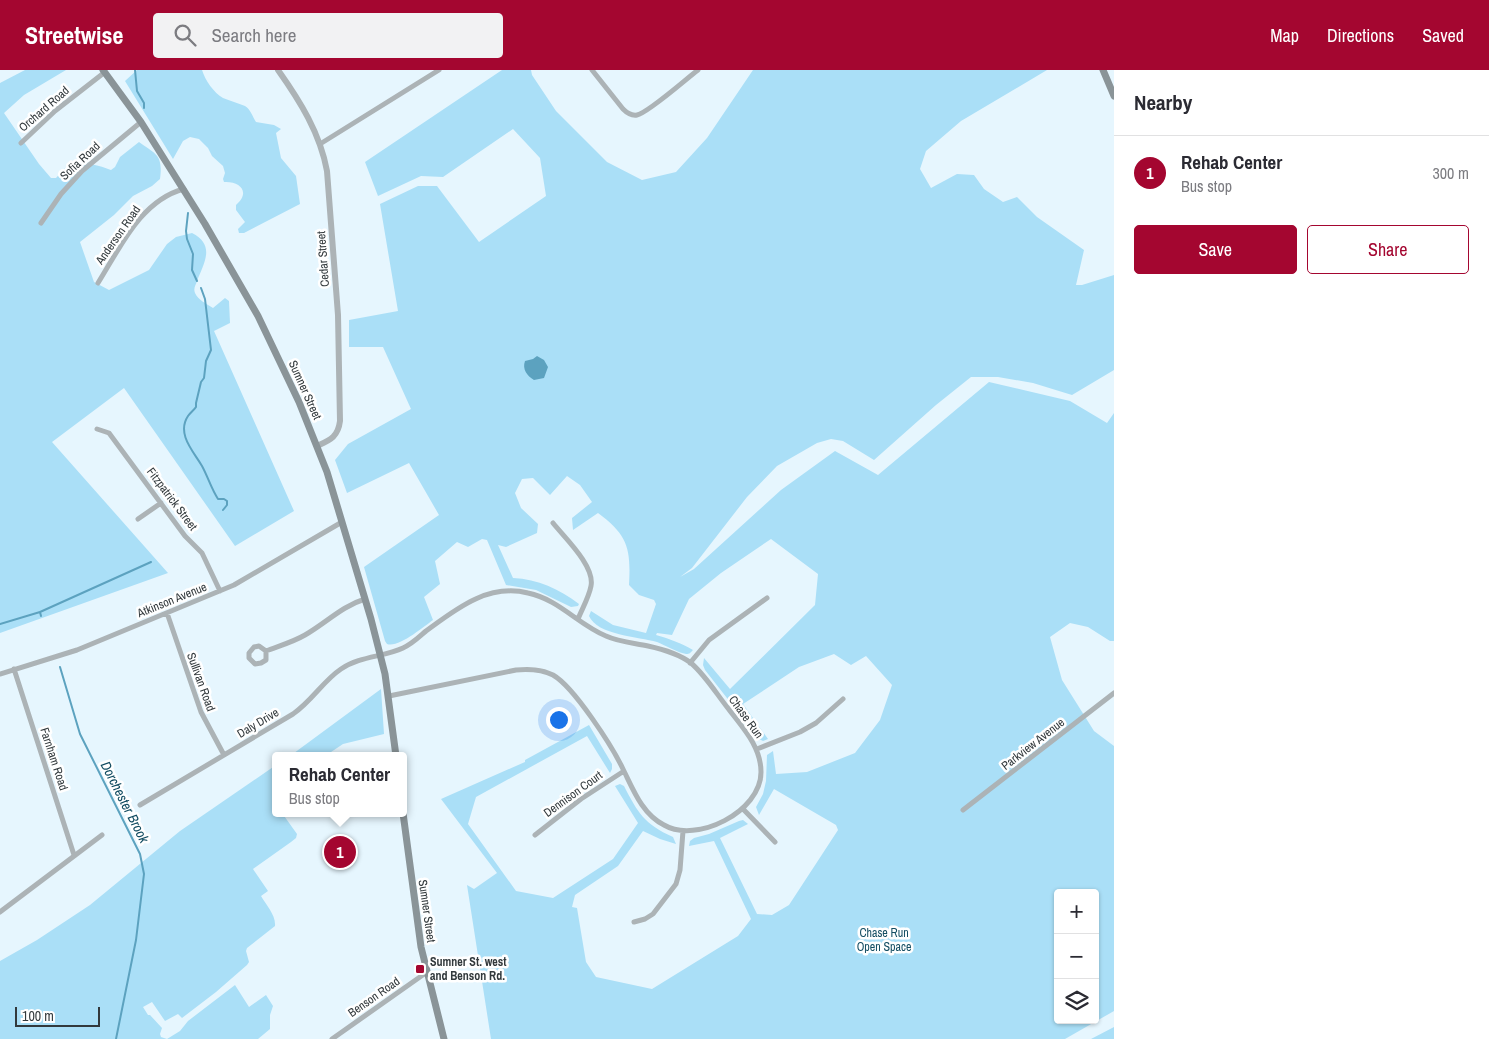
<!DOCTYPE html>
<meta charset="utf-8">
<style>
:root{--surface:#fff;--page:#f2f2f3;--text:#2b2b33;--muted:#7c7c81;--line:#e1e1e2;--accent:#a40630}
body{margin:0;font-family:"Archivo Narrow",sans-serif;background:var(--page);color:var(--text)}
.controls{position:absolute;right:15px;bottom:15px;display:grid;overflow:hidden;border-radius:5px;box-shadow:0 1px 4px #0004}
.controls button{width:45px;height:45px;display:grid;place-items:center;padding:0;border:0;border-bottom:1px solid var(--line);background:var(--surface);color:var(--text);font:25px sans-serif}
.scale{position:absolute;left:15px;bottom:12px;width:85px;box-sizing:border-box;padding-left:5px;border:2px solid #32393c;border-top:0;font-size:14px;line-height:18px;white-space:nowrap;color:#32393c;-webkit-text-stroke:4px #fff;paint-order:stroke}
.you{position:absolute;left:558px;top:649px;width:18px;height:18px;margin:-12px;border:4px solid #fff;border-radius:50%;background:#1a73e8;box-shadow:0 0 0 8px #1a73e833}
.badge{display:grid;place-items:center;width:32px;height:32px;border-radius:50%;background:var(--accent);color:#fff;font-size:16px;font-weight:700}
.pin{position:absolute;translate:-50% -50%;border:2px solid #fff;box-shadow:0 1px 5px #0006}
.popup{position:absolute;left:272px;top:682px;width:135px;height:65px;box-sizing:border-box;display:grid;place-content:center;border-radius:5px;background:var(--surface);filter:drop-shadow(0 1px 4px #0005);font-size:16px;white-space:nowrap;color:var(--muted)}
.popup b{font-size:19px;color:var(--text)}
.popup::after{content:'';position:absolute;left:50%;top:100%;margin-left:-10px;border:10px solid transparent;border-top-color:var(--surface)}
.list{margin:0;padding:0;list-style:none}
h2{display:flex;justify-content:space-between;align-items:center;height:65px;margin:0;padding:0 20px;font-size:21px}
h2 small{font-size:16px;font-weight:400;color:var(--muted)}
.list li{display:grid;grid-template-columns:32px 1fr auto;gap:15px;align-items:center;box-sizing:border-box;height:75px;padding:0 20px;border-top:1px solid var(--line)}
.list b{display:block;font-size:19px;white-space:nowrap}
.list p{margin:0;font-size:16px;white-space:nowrap;color:var(--muted)}
.list em{font-size:16px;font-style:normal;color:var(--muted)}
.actions{display:flex;gap:10px;padding:15px 20px}
.actions a{flex:1;padding:11px 0;border:1px solid var(--accent);border-radius:5px;text-align:center;font-size:18px;color:var(--accent)}
.actions .main{background:var(--accent);color:#fff}
.icon{flex:none;width:28px;height:28px;fill:none;stroke:currentColor;stroke-width:2;stroke-linecap:round;stroke-linejoin:round}
.map{position:relative;flex:none;width:1114px;height:969px;overflow:hidden}
header{display:flex;align-items:center;gap:30px;box-sizing:border-box;height:70px;padding:0 25px;background:var(--accent);color:#fff}
header strong{font-size:24px}
nav{display:flex;gap:28px;margin-inline-start:auto;font-size:18px}
.search{width:350px;height:45px;background:var(--page);display:flex;align-items:center;gap:12px;box-sizing:border-box;padding:0 18px;border-radius:5px;color:var(--muted);font-size:19px}
main{display:flex}
aside{flex:1;background:var(--surface)}
.map>svg:first-child{display:block}
.green{fill:#aadff7;fill-rule:evenodd}
.water{fill:#5ca2bf}
.lines{fill:none;stroke-linecap:round;stroke-linejoin:round}
.stream{stroke:#5ca2bf;stroke-width:2}
.minor{stroke:#acb3b6;stroke-width:5}
.tertiary{stroke:#acb3b6;stroke-width:6}
.secondary{stroke:#8a9498;stroke-width:7}
.poi-dot{fill:#a40630;stroke:#fff;stroke-width:2}
.labels{text-anchor:middle;stroke-width:5;stroke-linejoin:round;paint-order:stroke}
.street-label{font-size:12px;fill:#32393c;stroke:#fff}
.park-label{font-size:12px;fill:#134d62;stroke:#fff}
.poi-label{font-size:12px;font-weight:bold;fill:#32393c;stroke:#fff;text-anchor:start}
.water-label{font-size:14px;font-style:italic;fill:#104b60;stroke:#fff}
</style>
<header>
<strong>Streetwise</strong>
<div class="search"><svg class="icon" aria-label="search" viewBox="0 0 24 24"><circle cx="10" cy="10" r="6"/><path d="M15 15l6 6"/></svg>Search here</div>
<nav><a>Map</a><a>Directions</a><a>Saved</a></nav>
</header>
<main>
<div class="map">
<svg width="1114" height="969" viewBox="0 0 1114 969">
<rect width="100%" height="100%" fill="#e6f6fe"/>
<path class="green" d="M25 0H66L24 25 4 43 39 94 51 108H56C60 104 63 99 68 96 78 89 101 96 111 100L115 97 120 87 139 72C157 85 163 85 160 109L152 116 133 126 114 145 80 172 94 212 109 220 149 200 167 174 176 167 192 163C215 175 205 191 197 211 196 215 193 218 195 223 198 230 207 234 213 238L225 228 229 231 230 253 214 261 294 441 235 476 124 318 52 372 168 503 0 563V13Z
M137 0H202C205 10 214 23 223 28 230 31 238 33 245 36 251 40 252 46 256 52L274 55 281 59 276 63 281 88 296 106 300 134 244 163H239L238 159 245 152 236 140V135C251 122 240 111 224 112L223 109 225 103 223 96 212 86 208 78 199 69 190 67 183 71 173 89 125 11Z
M502 0H531L532 5 556 41 607 92 642 110 676 102 707 68 753 0H1047L961 51 926 81 920 99 931 118 957 104 974 105 984 119 1003 132 1017 127 1037 147 1084 180 1076 215H1082L1114 205V300L1072 325 1033 313 998 307H971L936 335 874 390 843 371 831 369 817 373 777 396 747 427 692 498 680 507 694 499 781 420 835 381 878 405 989 312 1070 331 1107 353 1114 343V571H1110L1088 557 1070 553 1050 567 1062 610 1094 661 1114 676V941L1065 969H491L467 815 474 819 497 803 441 729 525 692V690L589 655 612 694V699L610 703 587 666 476 727 468 754 516 821 553 828 613 789 638 753 615 716 620 714 624 716C638 743 644 754 673 767L676 774 660 769 643 761 618 796 575 825 572 837 577 838 586 892 596 907 652 919 738 866 751 849 714 771 689 776 690 771 694 768 709 764 739 751 743 750 748 754 720 768 757 844 772 845 789 835 838 760 836 755 774 719 759 745 756 737 763 724 766 711 767 685 773 681 776 704 807 702 855 683 880 650 892 615 866 586 851 595 834 584 799 597 743 634 768 669 763 671 759 669 705 600 703 595 704 588 730 619 815 535 818 504 771 469 721 503 689 529 672 565 657 563 656 565C670 569 681 573 693 580 690 583 690 584 686 584 679 583 664 575 657 572 639 567 597 565 589 546L591 541 613 555 646 563 656 534 654 530 639 525 629 515C631 479 628 465 598 443L573 460 572 448 592 432 580 415 567 406 550 425 533 408 522 409 515 423 521 438 538 454 537 463 506 477 498 475 513 508C538 509 559 519 579 534L578 536 571 537 536 520 506 515 487 470 482 469 468 477 457 472 435 491 440 514 424 527 433 550C423 557 399 578 387 574L385 571 364 497 439 445 409 393 347 423 335 390 348 374 411 339 383 277H349V250L398 241 380 134 418 116H437L479 172 546 126 540 88 513 59 443 107 421 106 378 126 365 92ZM1058 823H1095V950H1058Z
M381 619 384 664 343 674 325 686H290Z
M276 695V720L273 725 276 734V743H282L297 764 296 768 291 772 253 799 268 821 261 826C266 835 276 845 275 856L247 878 246 881 249 892 247 895 216 922 182 948 178 944 165 951 152 932 143 937 148 945H150L162 958 160 964 161 967 167 969 180 961 188 951 235 915 249 937 266 925 273 936 270 945V959L258 969H0V891L37 870 90 835 180 761Z
M1114 957V969H1091Z"/>
<path class="water" d="M537 286 544 290 548 297 544 308 534 310C527 306 522 299 525 291L533 289Z"/>
<g class="lines">
<path class="stream" d="M135 0 137 21 144 33V38
M188 143 186 161 187 169 193 184 192 200 197 211
M201 218 205 229 211 280 206 291 204 308 201 312 196 333V337C194 340 190 343 188 346 176 364 194 382 202 396 208 407 211 418 218 429H224L227 431V435L223 440
M40 542 151 492
M0 554 40 542 41 546
M60 597 80 664 140 784 144 804 136 870 116 969"/>
<path class="minor" d="M592 0 623 39C627 43 631 46 637 45 648 43 686 9 698 0
M21 73 55 41 105 2
M320 74 439 0
M41 153 61 124 82 101 141 52
M98 213C120 178 141 130 184 119
M97 359 109 363 185 466 202 483 220 521
M138 449 161 433
M553 453C565 468 595 496 591 516 589 527 582 539 578 549
M167 543 201 642 224 685
M266 581V590L261 593 255 594 249 588V583L254 577 259 576 266 581C279 576 293 572 305 565 326 553 342 536 365 529
M690 593 709 570 767 528
M14 599 74 785
M0 604 77 580 234 515 342 452
M757 679 800 662 816 653 843 629
M140 735 293 644C312 631 323 611 341 599 360 586 384 587 403 578 412 574 419 567 426 561 456 539 488 513 528 523 558 529 579 555 606 566 619 572 634 573 648 576 662 579 679 584 691 593 705 605 716 623 727 637 742 657 761 676 761 702 761 742 696 774 664 755 642 744 633 719 623 699 612 676 574 617 553 605 541 599 529 599 516 600L389 626
M743 739 775 772
M963 740 1114 623
M535 765 581 729 624 701
M0 842 102 765
M634 852 645 849 653 844 676 814 680 800 683 761
M332 969 427 902"/>
<path class="tertiary" d="M278 0C300 31 320 63 327 101L338 245 340 351C338 367 330 370 317 376"/>
<path class="secondary" d="M103 0 141 52 205 154 258 246 299 332 327 402 371 549 385 604 396 686
M1103 0 1114 26
M403 743 421 877 444 969"/>
</g>
<rect class="poi-dot" x="415" y="894" width="10" height="10" rx="2.5"/>
<g class="labels">
<g class="street-label">
<text transform="translate(44 39) rotate(-41)" y="4">Orchard Road</text>
<text transform="translate(80 91) rotate(-43)" y="4">Sofia Road</text>
<text transform="translate(118 165) rotate(-55)" y="4">Anderson Road</text>
<text transform="translate(323 189) rotate(-94)" y="4">Cedar Street</text>
<text transform="translate(305 320) rotate(66)" y="4">Sumner Street</text>
<text transform="translate(172 429) rotate(53)" y="4">Fitzpatrick Street</text>
<text transform="translate(172 530) rotate(-22)" y="4">Atkinson Avenue</text>
<text transform="translate(201 612) rotate(70)" y="4">Sullivan Road</text>
<text transform="translate(746 647) rotate(54)" y="4">Chase Run</text>
<text transform="translate(258 653) rotate(-31)" y="4">Daly Drive</text>
<text transform="translate(1033 674) rotate(-38)" y="4">Parkview Avenue</text>
<text transform="translate(54 689) rotate(72)" y="4">Farnham Road</text>
<text transform="translate(573 724) rotate(-36)" y="4">Dennison Court</text>
<text transform="translate(427 841) rotate(82)" y="4">Sumner Street</text>
<text transform="translate(374 927) rotate(-35)" y="4">Benson Road</text>
</g>
<g class="park-label">
<text x="884" y="867">Chase Run<tspan x="884" dy="14">Open Space</tspan></text>
</g>
<g class="poi-label">
<text x="430" y="896">Sumner St. west<tspan x="430" dy="14">and Benson Rd.</tspan></text>
</g>
<g class="water-label">
<text transform="translate(125 732) rotate(63)" y="5">Dorchester Brook</text>
</g>
</g>
</svg>
<div class="controls">
<button>+</button>
<button>−</button>
<button><svg class="icon" aria-label="layers" viewBox="0 0 24 24"><path d="M12 4l9 5-9 5-9-5zM3 14l9 5 9-5"/></svg></button>
</div>
<div class="scale">100 m</div>
<div class="you"></div>
<div class="pin badge" style="left:340px;top:782px">1</div>
<div class="popup"><b>Rehab Center</b>Bus stop</div>
</div>
<aside>
<h2>Nearby<small></small></h2>
<ul class="list">
<li><span class="badge">1</span><div><b>Rehab Center</b><p>Bus stop</p></div><em>300 m</em></li>
</ul>
<div class="actions"><a class="main">Save</a><a>Share</a></div>
</aside>
</main>
